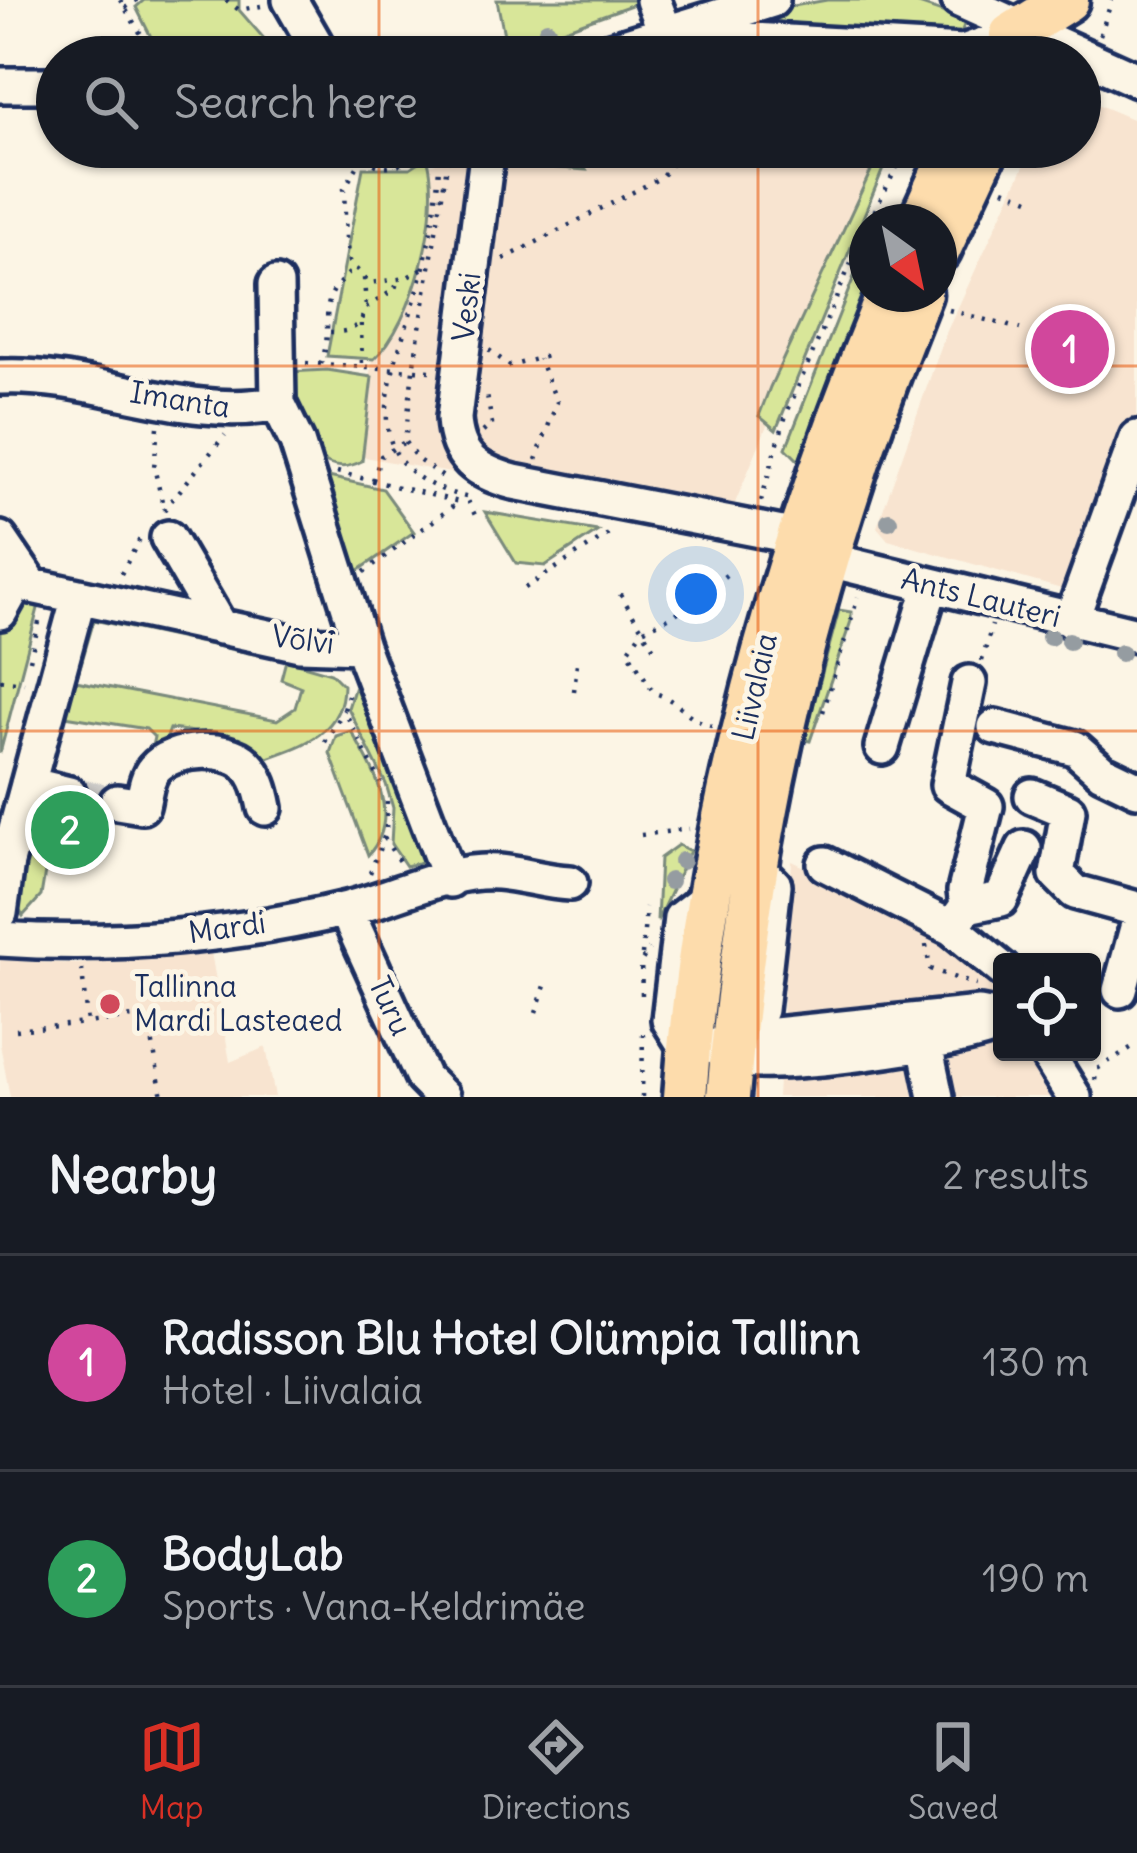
<!DOCTYPE html>
<meta charset="utf-8">
<style>
:root{--surface:#171b24;--page:#20242c;--text:#f1f3f6;--muted:#9ea1a6;--line:#363941;--accent:#d93025}
body{margin:0;font-family:Delius,sans-serif;background:var(--page);color:var(--text)}
.controls{position:absolute;right:36px;bottom:36px;display:grid;overflow:hidden;border-radius:12px;box-shadow:0 3px 9px #0004}
.controls button{width:108px;height:108px;display:grid;place-items:center;padding:0;border:0;border-bottom:3px solid var(--line);background:var(--surface);color:var(--text);font:60px sans-serif}
.compass{position:absolute;left:849px;top:204px;width:108px;height:108px;border-radius:50%;background:var(--surface);box-shadow:0 3px 9px #0004;rotate:147deg}
.you{position:absolute;left:696px;top:594px;width:42px;height:42px;margin:-30px;border:9px solid #fff;border-radius:50%;background:#1a73e8;box-shadow:0 0 0 18px #1a73e833}
.badge{display:grid;place-items:center;width:78px;height:78px;border-radius:50%;background:var(--accent);color:#fff;font-size:39px;font-weight:700}
.pin{position:absolute;translate:-50% -50%;border:6px solid #fff;box-shadow:0 3px 12px #0006}
.list{margin:0;padding:0;list-style:none}
h2{display:flex;justify-content:space-between;align-items:center;height:156px;margin:0;padding:0 48px;font-size:51px}
h2 small{font-size:39px;font-weight:400;color:var(--muted)}
.list li{display:grid;grid-template-columns:78px 1fr auto;gap:36px;align-items:center;box-sizing:border-box;height:216px;padding:0 48px;border-top:3px solid var(--line)}
.list b{display:block;font-size:45px;white-space:nowrap}
.list p{margin:0;font-size:39px;white-space:nowrap;color:var(--muted)}
.list em{font-size:39px;font-style:normal;color:var(--muted)}
.icon{flex:none;width:66px;height:66px;fill:none;stroke:currentColor;stroke-width:2;stroke-linecap:round;stroke-linejoin:round}
.map{position:relative;flex:none;width:1137px;height:1097px;overflow:hidden}
.search{position:absolute;background:var(--surface);box-shadow:0 3px 9px #0004;left:36px;right:36px;top:36px;height:132px;display:flex;align-items:center;gap:30px;box-sizing:border-box;padding:0 42px;border-radius:66px;color:var(--muted);font-size:45px}
.sheet{height:588px;background:var(--surface)}
nav{display:flex;justify-content:space-around;align-items:center;box-sizing:border-box;height:168px;border-top:3px solid var(--line);background:var(--surface);font-size:33px;color:var(--muted)}
nav a{display:grid;justify-items:center;gap:6px}
nav .on{color:var(--accent)}
.map>svg:first-child{display:block}
.built{fill:#f8e4d0}
.green{fill:#d8e699;stroke:#7a8a7c;stroke-width:3}
.lines{fill:none;stroke-linecap:round;stroke-linejoin:round}
.minor-tunnel{stroke:#cfcdca;stroke-width:33;stroke-dasharray:33 16;stroke-linecap:butt}
.minor-casing{stroke:#1b2f5e;stroke-width:42}
.major-casing{stroke:#1b2f5e;stroke-width:51}
.path{stroke:#1b2f5e;stroke-width:4.5;stroke-dasharray:3 9;stroke-linecap:butt}
.minor{stroke:#fcf5e5;stroke-width:33}
.major{stroke:#fddcac;stroke-width:42}
.tree{fill:#959ca1}
.grid{fill:none;stroke:#e8590c;stroke-width:3;stroke-opacity:0.55}
.poi-dot{fill:#d1495b;stroke:#fcf5e5;stroke-width:4.5}
.labels{text-anchor:middle;stroke-width:10;stroke-linejoin:round;paint-order:stroke}
.street-label{font-size:30px;fill:#1b2f5e;stroke:#fcf5e5}
.poi-label{font-size:30px;fill:#1b2f5e;stroke:#fcf5e5;text-anchor:start}
</style>
<div class="map">
<svg width="1137" height="1097" viewBox="0 0 1137 1097">
<rect width="100%" height="100%" fill="#fcf5e5"/>
<filter id="ink" filterUnits="userSpaceOnUse"><feTurbulence type="fractalNoise" baseFrequency=".00833" numOctaves="2"/><feDisplacementMap in="SourceGraphic" scale="24" xChannelSelector="R" yChannelSelector="G"/><feConvolveMatrix kernelMatrix="1 2 1 2 8 2 1 2 1" color-interpolation-filters="sRGB"/></filter>
<g filter="url(#ink)">
<path class="built" d="M1080 97 1137 121V469L1090 597 888 540 877 527 946 333 1033 147H1080Z
M479 147H882L726 525 349 454 422 168Z
M792 861 933 927 1002 982V1052H1044L1069 1097H777Z
M211 952 230 1062 266 1047 275 1097H10L0 1044V960L76 964Z"/>
<path class="green" d="M144 0H239V10L280 57H194L158 51 136 7Z
M497 0H645L507 50Z
M827 0H907L966 20 959 38 759 20 760 12Z
M515 147H571L586 170 508 164Z
M882 147H892L776 430 759 416 770 387Z
M427 157C443 207 414 324 374 359L327 356 363 168H410Z
M867 244V286L799 461 786 448Z
M327 370 372 377 362 461C310 488 291 411 289 372Z
M324 476 383 489 414 532 355 573Z
M485 512 598 531 545 566 516 563Z
M25 598 40 601 0 753V620L11 607 22 608Z
M839 610 851 612V621L810 741 804 740Z
M101 614 259 649 258 655 94 620 76 681 277 720 295 708 301 687 281 679 286 660 331 673 343 685C343 736 298 747 259 761L226 736 170 729 163 748 150 755 154 737 146 729 59 715 86 621Z
M356 683 426 861 406 866 391 844 393 808 386 784 348 708Z
M351 731C373 768 403 817 368 855L330 753 336 736Z
M42 799 57 800 41 896 23 916 18 908 23 863Z
M678 845 690 851 657 921 660 858Z"/>
<g class="lines">
<path class="minor-tunnel" d="M69 794 117 802"/>
<defs>
<path id="minor" d="M290 0 316 45 317 57
M653 0 674 55
M959 0 1137 80
M667 35 963 52 1011 35
M588 57 772 0
M0 85H57
M488 147 454 418C456 458 477 472 514 482L797 537
M276 284 278 403
M0 377C93 372 187 423 278 403L297 442 361 646
M168 538 220 627
M0 539 32 586
M825 559 1137 635
M0 579 300 644 361 646 450 880
M0 612 16 583
M1071 621 1137 438
M995 727 1075 748 1102 772 1137 789
M882 747 931 585
M28 784 69 794
M1032 796 1068 811 1057 874 1075 892 1137 909
M117 802 142 806C145 794 146 778 154 769 171 748 227 745 246 764 258 776 262 792 265 808
M825 864 952 928 1002 969
M967 906 965 891 986 806 948 785 969 683
M346 910 423 1078 442 1097
M0 913 7 862 79 596
M954 924 967 906 1001 899 1024 848
M0 939C114 947 236 936 347 909 394 898 450 868 498 872 523 874 545 882 570 883
M1120 990 1137 928
M765 1036 979 1014 1000 1018
M733 1038 760 1010 774 885 760 871
M925 1045 936 1097
M715 1046C720 1050 724 1055 730 1057 764 1072 966 1042 1002 1024
M689 1052 669 1020 681 918 712 894
M1046 1052 1074 1097"/>
<path id="major" d="M1011 35 1067 0
M920 222 954 147
M939 250 987 147
M685 1097C704 820 783 550 888 294
M728 1097C751 814 814 557 920 294"/>
</defs>
<use href="#minor" class="minor-casing"/>
<use href="#major" class="major-casing"/>
<path class="path" d="M120 0 155 57
M226 0 239 10 261 6
M125 8 137 0
M1100 35 1112 0
M47 130H55
M358 147C373 178 406 167 426 147
M440 147C439 186 432 228 424 266 404 357 329 468 474 499
M363 157 344 189 346 239 349 261 369 283 406 278 425 267
M1004 189 1029 199
M869 222 907 147
M504 259 660 178 686 147
M364 278 366 308
M949 310 1020 329
M361 324 362 365
M330 332C351 332 359 329 366 308L395 289 398 279
M489 350 510 366 547 356
M306 363 413 370 405 442 417 459 449 481
M321 364C337 316 311 304 354 269
M430 371 413 370 450 147
M158 427 154 467 164 510
M483 432 492 424 487 395
M536 460 557 402 539 359
M337 472 459 502
M373 480 381 456 405 442
M468 501 475 515
M761 501 786 415 867 226
M164 510 225 435
M364 572 456 504
M121 574 141 537
M525 588 615 530
M620 594 657 653
M30 660 40 618
M982 661 992 625
M0 680 24 683
M574 691 577 663
M348 695 344 710 381 783
M823 712 858 597
M712 726C689 721 678 699 654 693L628 651 642 630 673 616 730 572
M325 742 344 710
M641 835 689 829
M384 838 400 863
M370 873 386 832 387 799
M926 945 930 969 976 985
M642 955 646 907
M1038 962V959
M82 969 87 1023 148 1015 162 1097
M642 995 641 962 649 949
M536 1012 547 980
M16 1030 87 1023
M1095 1080 1097 1069 1137 1044
M642 1097 643 1031"/>
<use href="#minor" class="minor"/>
<use href="#major" class="major"/>
</g>
<g class="tree">
<circle cx="547" cy="30" r="9"/>
<circle cx="567" cy="160" r="9"/>
<circle cx="889" cy="521" r="9"/>
<circle cx="1050" cy="637" r="9"/>
<circle cx="1069" cy="641" r="9"/>
<circle cx="1121" cy="653" r="9"/>
<circle cx="682" cy="861" r="9"/>
<circle cx="670" cy="881" r="9"/>
</g>
</g>
<path class="grid" d="M379 0V57M758 0V57M379 147V1097M758 147V1097M0 366H1137M0 731H1137"/>
<circle class="poi-dot" cx="110" cy="1004" r="12"/>
<g class="labels">
<g class="street-label">
<text transform="translate(467 307) rotate(-84)" y="10">Veski</text>
<text transform="translate(180 400) rotate(9)" y="10">Imanta</text>
<text transform="translate(981 598) rotate(14)" y="10">Ants Lauteri</text>
<text transform="translate(303 640) rotate(7)" y="10">Võlvi</text>
<text transform="translate(755 687) rotate(-77)" y="10">Liivalaia</text>
<text transform="translate(227 928) rotate(-8)" y="10">Mardi</text>
<text transform="translate(390 1006) rotate(65)" y="10">Turu</text>
</g>
<g class="poi-label">
<text x="134" y="997">Tallinna<tspan x="134" dy="34">Mardi Lasteaed</tspan></text>
</g>
</g>
</svg>
<div class="controls">
<button><svg class="icon" aria-label="locate" viewBox="0 0 24 24"><circle cx="12" cy="12" r="6"/><path d="M12 2v4M12 18v4M2 12h4M18 12h4"/></svg></button>
</div>
<svg class="compass" viewBox="-18 -18 36 36"><path d="M0-13l5 13h-10z" fill="#e53935"/><path d="M0 13l5-13h-10z" fill="#9ea1a6"/></svg>
<div class="you"></div>
<div class="pin badge" style="left:1070px;top:349px;background:#d1479c">1</div>
<div class="pin badge" style="left:70px;top:830px;background:#2e9e5b">2</div>
<div class="search"><svg class="icon" aria-label="search" viewBox="0 0 24 24"><circle cx="10" cy="10" r="6"/><path d="M15 15l6 6"/></svg>Search here</div>
</div>
<section class="sheet">
<h2>Nearby<small>2 results</small></h2>
<ul class="list">
<li><span class="badge" style="background:#d1479c">1</span><div><b>Radisson Blu Hotel Olümpia Tallinn</b><p>Hotel · Liivalaia</p></div><em>130 m</em></li>
<li><span class="badge" style="background:#2e9e5b">2</span><div><b>BodyLab</b><p>Sports · Vana-Keldrimäe</p></div><em>190 m</em></li>
</ul>
</section>
<nav>
<a class="on"><svg class="icon" aria-label="map" viewBox="0 0 24 24"><path d="M3 6l6-2 6 2 6-2v14l-6 2-6-2-6 2zM9 4v14M15 6v14"/></svg>Map</a>
<a><svg class="icon" aria-label="directions" viewBox="0 0 24 24"><path d="M12 3l9 9-9 9-9-9zM9 14v-3h6M13 9l2 2-2 2"/></svg>Directions</a>
<a><svg class="icon" aria-label="saved" viewBox="0 0 24 24"><path d="M7 4h10v16l-5-4-5 4z"/></svg>Saved</a>
</nav>
